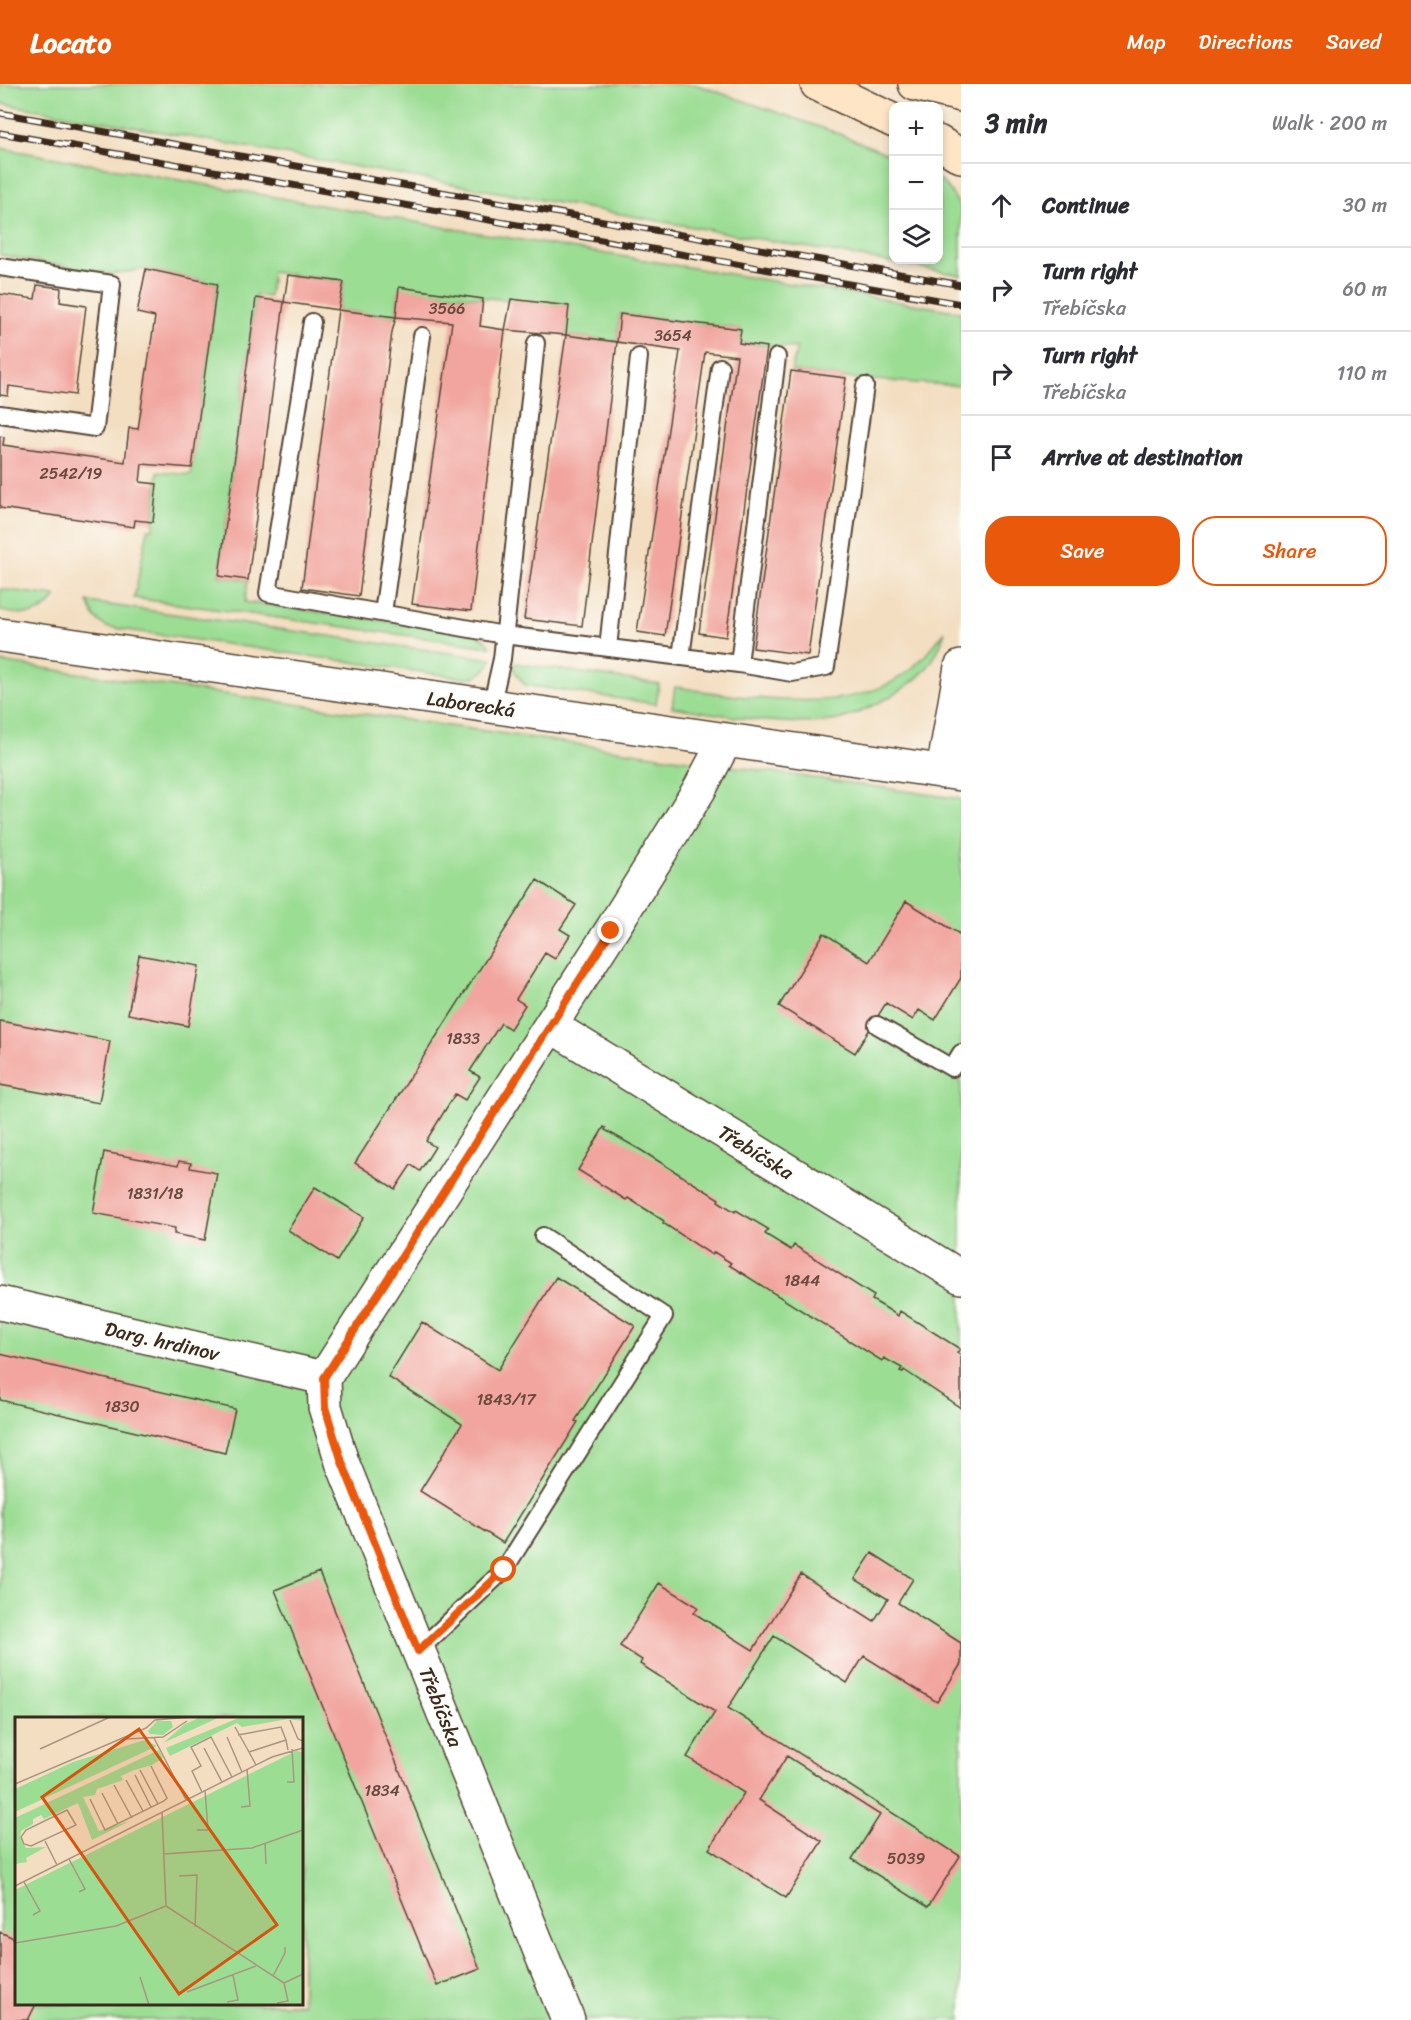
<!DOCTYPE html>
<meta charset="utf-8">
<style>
:root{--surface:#fff;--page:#f7f7f7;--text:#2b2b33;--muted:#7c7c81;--line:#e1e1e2;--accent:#ea580c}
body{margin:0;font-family:Sriracha,sans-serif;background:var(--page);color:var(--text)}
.controls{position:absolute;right:18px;top:18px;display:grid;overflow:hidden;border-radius:12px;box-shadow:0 3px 9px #0003}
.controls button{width:54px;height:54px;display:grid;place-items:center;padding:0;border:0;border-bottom:2px solid var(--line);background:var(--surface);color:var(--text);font:30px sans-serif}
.stop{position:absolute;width:18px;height:18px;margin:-14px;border:4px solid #ea580c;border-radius:50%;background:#fff}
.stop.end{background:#ea580c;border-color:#fff;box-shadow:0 2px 6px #0008}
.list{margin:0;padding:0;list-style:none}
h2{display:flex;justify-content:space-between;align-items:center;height:78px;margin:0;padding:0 24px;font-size:26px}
h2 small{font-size:20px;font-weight:400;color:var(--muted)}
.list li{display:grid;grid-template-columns:39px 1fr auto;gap:18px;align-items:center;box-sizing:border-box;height:84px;padding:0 24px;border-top:2px solid var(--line)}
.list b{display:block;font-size:22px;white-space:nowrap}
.list p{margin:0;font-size:20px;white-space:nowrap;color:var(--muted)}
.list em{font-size:20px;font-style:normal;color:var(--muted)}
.actions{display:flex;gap:12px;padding:18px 24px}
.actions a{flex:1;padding:14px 0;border:2px solid var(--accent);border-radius:24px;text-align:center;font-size:21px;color:var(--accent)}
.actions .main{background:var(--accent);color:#fff}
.icon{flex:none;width:33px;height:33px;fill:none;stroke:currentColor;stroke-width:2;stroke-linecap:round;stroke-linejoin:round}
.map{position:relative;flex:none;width:961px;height:1936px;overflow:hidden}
header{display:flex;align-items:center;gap:36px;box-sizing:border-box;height:84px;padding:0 30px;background:var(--accent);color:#fff}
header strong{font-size:28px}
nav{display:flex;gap:33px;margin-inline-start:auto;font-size:21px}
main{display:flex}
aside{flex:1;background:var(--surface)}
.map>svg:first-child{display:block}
.green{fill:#9cdd94;stroke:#6c8459;stroke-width:1.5;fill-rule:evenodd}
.building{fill:#f1a59e}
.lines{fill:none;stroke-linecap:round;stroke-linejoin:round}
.service-casing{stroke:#574536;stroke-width:20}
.minor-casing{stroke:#574536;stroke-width:36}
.secondary-casing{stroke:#574536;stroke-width:36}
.service{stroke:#fff;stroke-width:16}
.minor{stroke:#fff;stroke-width:33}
.secondary{stroke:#fde5c5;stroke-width:33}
.rail-casing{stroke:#3b2a1e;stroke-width:7}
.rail{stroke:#fdfcf7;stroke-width:4.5;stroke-dasharray:14;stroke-linecap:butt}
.route{stroke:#ea580c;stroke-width:8}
.labels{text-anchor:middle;stroke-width:4.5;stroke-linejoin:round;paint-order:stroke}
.number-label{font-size:16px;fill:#68493e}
.street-label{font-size:20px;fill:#3b2a1e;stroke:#fdfcf7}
.inset-road{fill:none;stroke:#a99680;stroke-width:1.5}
.view{fill:#d7540e;fill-opacity:0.15;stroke:#d7540e;stroke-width:3}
.inset-edge{fill:none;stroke:#3b2a1e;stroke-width:3}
</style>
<header>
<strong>Locato</strong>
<nav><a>Map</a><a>Directions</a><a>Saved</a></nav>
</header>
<main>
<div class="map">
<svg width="961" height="1936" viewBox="0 0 961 1936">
<rect width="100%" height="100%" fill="#fdfcf7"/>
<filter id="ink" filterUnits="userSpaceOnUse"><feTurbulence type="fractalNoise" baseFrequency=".0167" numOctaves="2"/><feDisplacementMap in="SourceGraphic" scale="12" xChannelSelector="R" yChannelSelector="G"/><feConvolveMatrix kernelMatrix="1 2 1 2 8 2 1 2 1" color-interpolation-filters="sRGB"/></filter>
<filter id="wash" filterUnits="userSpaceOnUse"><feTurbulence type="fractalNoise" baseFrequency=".008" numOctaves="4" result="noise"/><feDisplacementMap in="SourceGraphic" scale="24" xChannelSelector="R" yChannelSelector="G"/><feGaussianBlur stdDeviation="1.35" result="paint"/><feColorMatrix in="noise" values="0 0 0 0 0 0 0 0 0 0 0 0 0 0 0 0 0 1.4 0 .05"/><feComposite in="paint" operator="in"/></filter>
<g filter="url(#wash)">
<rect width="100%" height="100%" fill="#f3dec1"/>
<path class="green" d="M0 0H695L837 49 893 72 894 176H938L939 95 949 105 961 124V191L0 19Z
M0 64 449 144 961 228V302L846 294 791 287 797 264 739 259 741 245 620 230 617 258 566 251 568 222C512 216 456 212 399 204L396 233 338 226 344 198 272 188 269 213 256 211 219 492 248 496 245 518 474 549 486 556 491 563 134 514 148 445H153L158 388 191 391 217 200 146 185 113 190 0 171Z
M0 505 56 512C41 536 24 531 0 527Z
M88 518 492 575C487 587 477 595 464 594L106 543 95 534Z
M945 547C936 580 920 595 891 612 875 621 855 632 837 636 788 645 722 630 672 623L675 603C741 612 841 633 900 593 918 582 932 564 945 547Z
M0 578 961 715V1936H0ZM16 1634H302V1920H16Z
M513 579 659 600 656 620 525 601 515 588Z"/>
<g id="blocks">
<path class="building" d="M146 185 217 200 192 384 142 380 140 398 157 400 153 438 135 436 134 443 0 424V352L4 353 3 361 125 378 129 344 138 345 155 233 137 229Z
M288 191 344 198 338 226 396 233 392 248 359 512 302 504 338 226 297 220 284 218 248 496 219 492 256 214 284 218Z
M37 201 61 204 60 218 86 222 75 311 9 302 8 312 0 311V210L35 215Z
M399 203 483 215 480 242 505 246 471 527 412 520 452 238 396 233Z
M511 215 569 222 566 251 617 258 582 542 524 535 566 251 505 246Z
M620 230 741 245 739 259 767 263 726 553 699 549 737 272 705 268 665 552 637 548 680 267 617 258Z
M791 287 846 294 808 571 753 564Z
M537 796 576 821 560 845 570 851 555 875 545 869 516 915 525 921 510 945 501 939 470 987 480 993 465 1016 455 1010 426 1057 435 1063 420 1087 411 1081 395 1105 355 1079Z
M906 817 961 851V894L935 936 919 926 913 936 886 919 855 969 779 922 824 849 869 878Z
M139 871 199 882 188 942 128 930Z
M0 937 110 957 99 1019 0 1001Z
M604 1043 606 1044 605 1046 639 1065 719 1115 718 1117 735 1128 736 1126 768 1145 765 1150 791 1166 794 1161 874 1212 872 1216 884 1223 898 1232 900 1227 960 1265 957 1269 961 1271V1324L904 1286 903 1288 900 1287 902 1284 884 1274 882 1277 729 1181 731 1179 714 1168 712 1171 663 1139 664 1137 647 1126 628 1114 626 1116 578 1086Z
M104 1068 178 1082 179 1077 191 1079 190 1084 217 1089 205 1156 174 1150 175 1144 93 1129Z
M315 1103 364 1133 337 1177 288 1146Z
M556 1193 635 1242 575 1337 578 1338 503 1459 420 1407 462 1340 388 1293 422 1238 498 1286Z
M0 1270 235 1325 225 1369 0 1316Z
M872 1469 913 1495 898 1519 961 1559V1580L937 1618 864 1572 847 1599 774 1552 728 1624 960 1772 928 1823 852 1775 880 1731 787 1672 759 1716 822 1757 786 1814 709 1765 744 1709 687 1673 715 1628 640 1580 642 1576 620 1562 659 1499 698 1523 694 1529 753 1566 801 1490 874 1537 888 1515 855 1495Z
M319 1488 480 1885 437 1902 275 1506Z
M0 1848 16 1855V1920H36L28 1936H0Z"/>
</g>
</g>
<g filter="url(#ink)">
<use href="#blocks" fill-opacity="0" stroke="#574536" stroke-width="1.5"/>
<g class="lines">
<defs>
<path id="service" d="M0 183 112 200 95 344 0 330
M312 238 268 509 504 551 739 580 792 589 826 583 865 302
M383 529 422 252
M608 564 639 273
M681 573 720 283
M739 580 777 273
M491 623 502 575 536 259
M877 941 952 984 961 969
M418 1567 504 1486 664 1232 543 1152"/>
<path id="minor" d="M0 551 961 690
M943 688 961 583
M551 942 961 1193
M0 1219 324 1294
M568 1936 342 1378 325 1323 324 1294 611 847 699 706 725 657"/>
<path id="secondary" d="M817 0 894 37
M915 0 961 11
M938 58 961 72"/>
</defs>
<use href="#service" class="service-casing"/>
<use href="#minor" class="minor-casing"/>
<use href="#secondary" class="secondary-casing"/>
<use href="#service" class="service"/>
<use href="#minor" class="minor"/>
<use href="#secondary" class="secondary"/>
<defs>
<path id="rail" d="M0 29 961 201
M0 49 961 220"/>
</defs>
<use href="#rail" class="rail-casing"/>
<use href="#rail" class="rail"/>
</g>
</g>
<g class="lines" filter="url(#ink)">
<path class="route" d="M504 1486 418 1567 342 1378 325 1323 324 1294 611 847"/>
</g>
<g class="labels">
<g class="number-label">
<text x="447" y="230">3566</text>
<text x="673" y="257">3654</text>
<text x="71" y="395">2542/19</text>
<text x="463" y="960">1833</text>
<text x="155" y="1115">1831/18</text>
<text x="802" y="1202">1844</text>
<text x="506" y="1321">1843/17</text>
<text x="122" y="1328">1830</text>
<text x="382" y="1712">1834</text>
<text x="906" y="1780">5039</text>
</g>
<g class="street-label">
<text transform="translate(471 620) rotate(8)" y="7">Laborecká</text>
<text transform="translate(756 1068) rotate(32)" y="7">Třebíčska</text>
<text transform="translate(162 1257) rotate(13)" y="7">Darg. hrdinov</text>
<text transform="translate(441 1623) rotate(68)" y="7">Třebíčska</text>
</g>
</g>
<g transform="translate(15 1633)">
<rect width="288" height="288" fill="#f3dec1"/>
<path d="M186 0H205L148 26 170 7ZM226 0H288V4L273 2 227 10 222 6 155 39 151 31ZM142 4H156L158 10 148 18 135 17 133 14ZM130 23 142 29 0 95V72L58 45ZM144 33 148 41 137 48 119 53 106 59 108 63 82 72 80 78 68 80 84 114 117 103 77 123 63 86 29 102 26 98 18 102V107L6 114 5 120 11 131 31 130 11 141 12 145 0 147V101ZM281 34 288 35V288H0V173Z" fill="#9cdd94"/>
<path class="inset-road" d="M275 3 283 22 288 24M220 10 234 35M223 18 266 10 271 23M212 20 227 55M139 21 171 83M111 22 148 20 172 4M189 31 207 65M25 32 95 0M241 48 234 35 271 23 273 33M125 53 143 87M120 58 136 90M111 63 128 94M272 65H279L277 32M0 67 131 11 140 3 176 0M99 68 117 101M187 75 177 54 186 49 176 30 196 20 217 60M87 76 103 107M75 82 90 113 149 84 152 81 136 49M226 90 235 89 232 52M52 93 61 108 16 129 9 127 6 120 11 113ZM147 95 151 189 269 266M182 113H193L190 73M30 124 42 148M250 127 251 147M149 137 237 131 288 113M54 142 70 172 64 175M164 159 182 158 180 210M9 165 25 194 18 198M0 169 257 40 288 31M0 226 101 209 151 189M258 259 270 236V230M125 260 134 288M269 266 288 257M172 275 241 249M212 285 223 283 218 258M262 286 273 284 269 266"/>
<path class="view" d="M124 12 262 208 164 277 27 80Z"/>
<rect width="288" height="288" class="inset-edge"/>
</g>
</svg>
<div class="controls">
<button>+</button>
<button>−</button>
<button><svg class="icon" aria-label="layers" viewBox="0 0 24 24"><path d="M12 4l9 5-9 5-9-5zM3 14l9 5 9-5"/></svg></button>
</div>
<div class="stop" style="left:504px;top:1486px"></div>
<div class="stop end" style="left:611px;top:847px"></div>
</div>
<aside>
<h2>3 min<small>Walk · 200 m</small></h2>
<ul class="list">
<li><svg class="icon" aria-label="ahead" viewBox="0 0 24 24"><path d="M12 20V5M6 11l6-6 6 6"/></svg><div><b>Continue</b></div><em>30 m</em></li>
<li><svg class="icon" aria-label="right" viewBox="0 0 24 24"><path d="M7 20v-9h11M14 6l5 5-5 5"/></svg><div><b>Turn right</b><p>Třebíčska</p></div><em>60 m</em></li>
<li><svg class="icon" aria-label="right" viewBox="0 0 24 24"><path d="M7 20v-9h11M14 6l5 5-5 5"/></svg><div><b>Turn right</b><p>Třebíčska</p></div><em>110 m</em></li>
<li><svg class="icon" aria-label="arrive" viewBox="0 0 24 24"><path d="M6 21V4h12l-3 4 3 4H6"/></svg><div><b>Arrive at destination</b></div></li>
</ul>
<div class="actions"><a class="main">Save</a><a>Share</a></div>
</aside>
</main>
